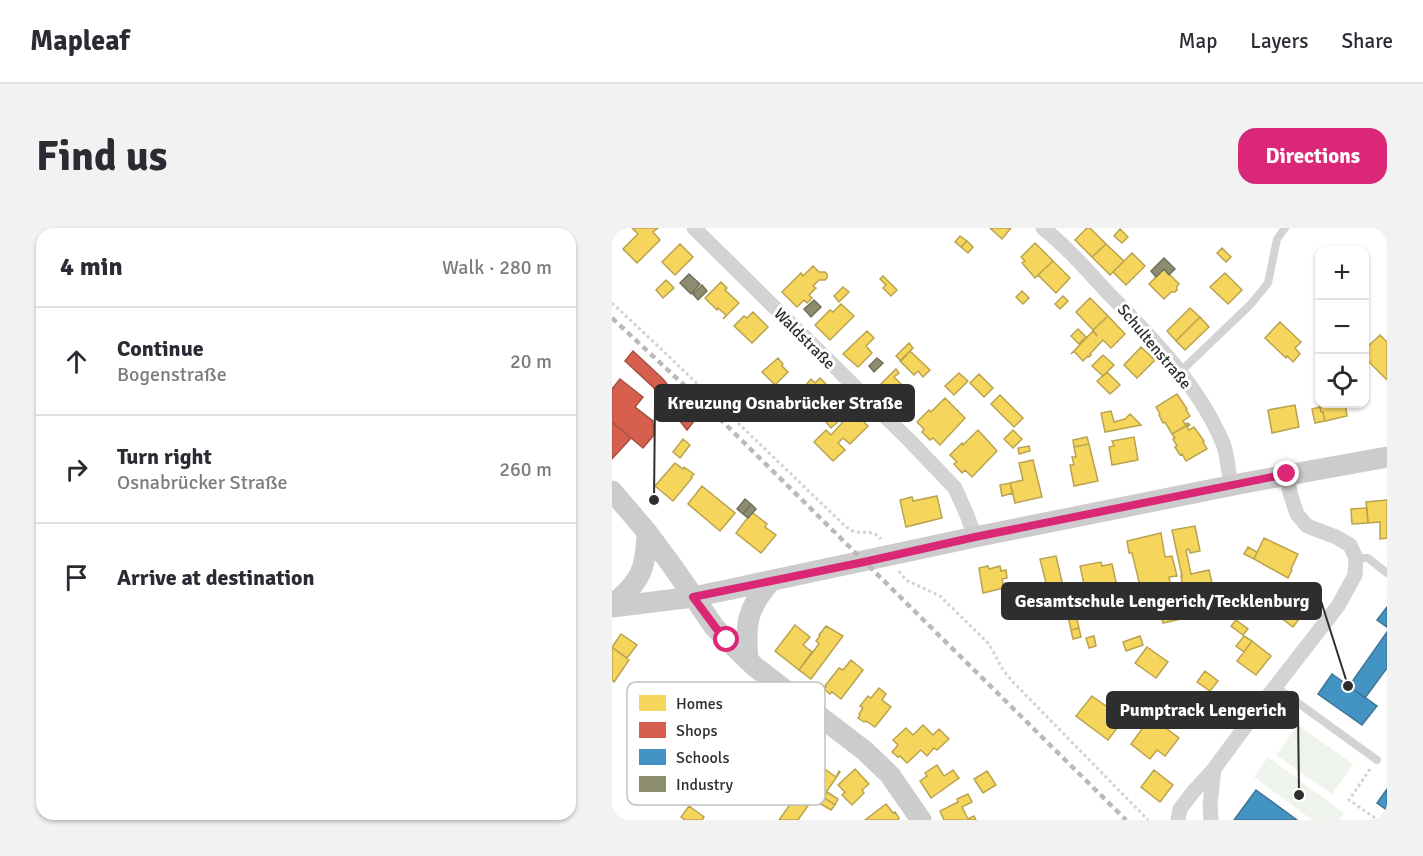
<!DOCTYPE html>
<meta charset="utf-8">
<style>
:root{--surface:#fff;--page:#f2f2f3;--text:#2b2b33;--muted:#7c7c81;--line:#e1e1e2;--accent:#db2777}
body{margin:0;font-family:Signika,sans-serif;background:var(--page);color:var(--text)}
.controls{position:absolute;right:18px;top:18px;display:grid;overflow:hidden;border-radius:12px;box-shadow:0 2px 4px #0004}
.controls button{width:54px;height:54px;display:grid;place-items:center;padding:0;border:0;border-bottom:2px solid var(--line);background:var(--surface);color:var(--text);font:30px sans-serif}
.stop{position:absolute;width:18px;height:18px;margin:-14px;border:4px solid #db2777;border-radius:50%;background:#fff}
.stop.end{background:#db2777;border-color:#fff;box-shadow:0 2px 6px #0008}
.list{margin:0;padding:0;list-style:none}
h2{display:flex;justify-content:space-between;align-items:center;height:78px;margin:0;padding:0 24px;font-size:26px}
h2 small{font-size:20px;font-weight:400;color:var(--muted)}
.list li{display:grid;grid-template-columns:39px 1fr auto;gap:18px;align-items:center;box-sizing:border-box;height:108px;padding:0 24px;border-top:2px solid var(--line)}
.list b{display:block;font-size:22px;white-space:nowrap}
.list p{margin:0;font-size:20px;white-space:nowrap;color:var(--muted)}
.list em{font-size:20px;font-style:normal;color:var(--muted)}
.icon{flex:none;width:33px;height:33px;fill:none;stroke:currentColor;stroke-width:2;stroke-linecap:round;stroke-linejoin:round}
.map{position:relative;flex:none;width:775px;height:592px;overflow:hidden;border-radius:18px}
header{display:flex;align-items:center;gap:36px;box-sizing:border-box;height:84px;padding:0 30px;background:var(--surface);border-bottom:2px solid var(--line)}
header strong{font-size:28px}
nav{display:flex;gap:33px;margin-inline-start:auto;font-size:21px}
.intro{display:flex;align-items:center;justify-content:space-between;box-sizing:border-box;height:144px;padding:0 36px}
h1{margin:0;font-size:42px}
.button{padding:15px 27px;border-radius:18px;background:var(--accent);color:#fff;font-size:21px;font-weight:700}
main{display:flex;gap:36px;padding:0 36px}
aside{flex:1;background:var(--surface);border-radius:18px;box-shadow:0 2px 4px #0004}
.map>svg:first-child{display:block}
.green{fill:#eef4ec}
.homes{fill:#f6d55c;stroke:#baa34e;stroke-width:1.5}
.shops{fill:#d6604d;stroke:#a45144;stroke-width:1.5}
.schools{fill:#4393c3;stroke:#3d7596;stroke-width:1.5}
.industry{fill:#8c8c6e;stroke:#70705b;stroke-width:1.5}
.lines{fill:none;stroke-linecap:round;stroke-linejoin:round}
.path{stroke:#d3d3d3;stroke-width:3;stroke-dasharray:3 3;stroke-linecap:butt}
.lane{stroke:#d3d3d3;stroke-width:8}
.street{stroke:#d3d3d3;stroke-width:15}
.secondary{stroke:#ccc;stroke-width:21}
.rail{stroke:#bababa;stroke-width:4.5;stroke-dasharray:6 4.5;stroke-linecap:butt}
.route{stroke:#db2777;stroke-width:8}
.labels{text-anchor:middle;stroke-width:6;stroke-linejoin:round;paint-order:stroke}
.street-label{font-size:16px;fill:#2e2e2e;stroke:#fff}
.key{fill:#fff;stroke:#c0c0c0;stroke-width:1.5}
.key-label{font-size:16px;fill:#2e2e2e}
.leader{fill:none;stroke:#2e2e2e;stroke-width:2}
.callout-dot{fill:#2e2e2e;stroke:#fff;stroke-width:2}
.callout{fill:#2e2e2e;stroke:#2e2e2e;stroke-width:2}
.callout-label{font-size:18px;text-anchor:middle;font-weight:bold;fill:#fff}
</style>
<header>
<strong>Mapleaf</strong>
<nav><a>Map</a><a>Layers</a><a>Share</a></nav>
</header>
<div class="intro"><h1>Find us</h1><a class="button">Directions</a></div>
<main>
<aside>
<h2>4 min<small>Walk · 280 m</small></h2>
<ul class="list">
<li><svg class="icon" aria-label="ahead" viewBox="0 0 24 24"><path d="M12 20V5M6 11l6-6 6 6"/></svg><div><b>Continue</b><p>Bogenstraße</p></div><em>20 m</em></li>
<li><svg class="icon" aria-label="right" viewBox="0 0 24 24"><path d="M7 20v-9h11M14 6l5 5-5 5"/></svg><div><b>Turn right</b><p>Osnabrücker Straße</p></div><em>260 m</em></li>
<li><svg class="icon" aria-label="arrive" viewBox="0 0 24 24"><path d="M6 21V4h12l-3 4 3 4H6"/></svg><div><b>Arrive at destination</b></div></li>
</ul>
</aside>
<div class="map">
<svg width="775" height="592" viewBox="0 0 775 592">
<rect width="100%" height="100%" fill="#fff"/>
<path class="green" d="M686 497 741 536 720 566 664 527Z
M656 529 732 585 727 592H700L642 549Z"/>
<path class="homes" d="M20 0H46L41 4 48 12 25 35 11 21 26 6Z
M378 0H399L390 11Z
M475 0H478L494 16 480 29 463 12Z
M508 1 516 9 510 15 502 8Z
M348 8 355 13 349 19 343 14Z
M355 13 361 19 356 25 349 19Z
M423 15 441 33 423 50 410 35 413 33 409 29Z
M68 16 81 29 63 47 50 34Z
M494 16 512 33 498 47 480 29Z
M610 20 619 29 614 34 605 25Z
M520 25 533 38 514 57 501 44Z
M441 33 458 50 444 65 426 47Z
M201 38 207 44H213L215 46V50L213 52H207L201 58 204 60 197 67 200 70 195 75 192 72 185 79 170 64 189 45 191 48Z
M552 41 567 56 565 58V62L563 64H559L552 71 537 56Z
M613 45 630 62 616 76 598 59Z
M271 48 285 62 279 68 271 60 274 57 268 51Z
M54 52 62 60 51 70 44 62Z
M109 54 115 60 113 62 127 75 111 91 114 87 106 80 105 82 93 70Z
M231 59 237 64 227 74 222 68Z
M410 63 417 70 411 76 404 69Z
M451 68 456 73 448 81 443 76Z
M478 70 496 88 481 102 464 84Z
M229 76 242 88 218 112 203 97 218 82 221 84Z
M578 80 588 89 564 113 555 103Z
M141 84 156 99 140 115 122 98 132 88 135 90Z
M496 88 513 106 499 120 491 112 478 126 479 127 477 129 476 128 471 133 462 123 459 126 481 103 485 108 481 102Z
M588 89 597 99 573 122 564 113Z
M668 94 689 114 683 120 688 126 681 134 675 128 674 130 653 110Z
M466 101 474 109 467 116 459 108Z
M255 103 262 110 254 118 260 125 246 139 231 126Z
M768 107 775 114V152L752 129V122Z
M297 115 301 120 289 133 284 128Z
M529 119 543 132 525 150 512 137Z
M298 123 318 142 311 149 306 143 302 147 288 133Z
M491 127 502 137 491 148 480 138Z
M166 130 171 136 170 138 176 144 163 157 150 144Z
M284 141 287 145 282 149 297 164 284 177 266 159Z
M495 144 508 157 498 166 485 153Z
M347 145 356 153 342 167 333 158Z
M367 146 381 160 372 169 358 155Z
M208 150 223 165 208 180 193 164 197 160 194 157 199 151 203 155Z
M565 166 575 181 574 182 578 188 571 193 573 196 576 195 577 196 560 206 553 194 551 195 547 187 548 186 544 179Z
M388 167 411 190 402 199 379 176Z
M333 170 353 190 328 217 321 210 318 212 310 204 312 201 305 194 317 182 319 184Z
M707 172 708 176H733L735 188 713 193 711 184H709L707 173Z
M683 177 687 199 660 205 656 182Z
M708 179 709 184H711L713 193 703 195 700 181Z
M225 183 231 189 219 200 214 194Z
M241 183 256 198 238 216 231 210 226 215 233 222 221 233 202 214 214 202 219 207Z
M499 183 502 194 513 191 518 186 529 197 493 204 489 185Z
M577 196 578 197 575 199 577 202 582 199 592 213 591 214 595 221 574 233 570 226 568 227 563 219 565 218 561 211 563 210 560 206Z
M366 202 385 223 360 249 353 242 350 245 342 236 345 234 338 227 350 215 351 217Z
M401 202 410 211 401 220 392 211Z
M475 209 477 216 462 219 461 212Z
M522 209 526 232 500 237 497 219 502 218 500 213Z
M71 211 78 217 68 230 61 224Z
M477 216 486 253 462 258 458 237H462L460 229H464L462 219Z
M417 218 418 223 407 226 406 220Z
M421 232 430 269 403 275 398 255 411 252 407 235Z
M63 235 71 241 72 239 82 246 79 249 80 250 61 273 43 258Z
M398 255 401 265 390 268 388 257Z
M90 258 123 285 108 303 76 276Z
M325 268 330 290 294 299 288 272 300 269 301 273Z
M775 272V310L768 311V294L756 295 754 274Z
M755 280 756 295 740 296 739 281Z
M140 284 155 296 153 299 164 307 149 325 124 305Z
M583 298 588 323 578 325 577 321 574 322 579 346 597 342 602 364 573 371 569 348H570L560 302Z
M549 305 553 329 560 328 565 348 557 349 562 373 564 372 569 391 551 395 545 368 538 370 536 360 529 362 520 325H517L515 313Z
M652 310 686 326 679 341 680 342 676 350 642 331Z
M636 319 645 324 642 331 632 326Z
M444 328 454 371 446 373 448 385 426 390 419 358 434 355 428 331Z
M489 334 490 338 500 336 506 363 475 370 468 338Z
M376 338 377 341 388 338 389 343 394 342 395 350 390 351 392 360 371 365 367 340Z
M674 368 685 376 682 380 690 387 681 399 664 386 673 374 671 373Z
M463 383 467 400 459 402 455 384Z
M624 392 636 401 631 407 619 398Z
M183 397 198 409 191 417 200 424 187 442 163 423Z
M214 398 231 408 199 451 187 442 207 416 204 413 208 408 207 407Z
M467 400 469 409 461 411 459 402Z
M9 406 25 417 15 430 0 419Z
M482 408 484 418 477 420 474 410Z
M528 408 531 417 514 423 511 414Z
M632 408 640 413 632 424 624 418Z
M640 413 659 428 644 447 625 433Z
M0 419 17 432 2 454 0 452Z
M535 419 556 434 544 450 523 435Z
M239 432 251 442 229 471 220 464 218 466 212 461 214 459 213 458 227 440 231 442Z
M593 443 606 453 598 463 585 454Z
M267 460 274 466 270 472 279 479 263 499 254 493 252 494 246 490 248 487 247 486 251 480 248 478 256 468 259 470Z
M480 468 512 491 496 512 464 488Z
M539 481 555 493 551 498 567 510 553 528 545 522 538 531 519 516 538 490 535 487Z
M311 497 321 507 327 501 337 511 325 522 322 520 315 528 309 522 295 535 288 528 286 529 280 524 286 517 281 512 294 500 301 507Z
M211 536 210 539 224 549 227 543 228 544 215 563 209 559 186 592H167L206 537 209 539Z
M325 537 332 548 341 542 347 550 319 570 308 553 315 548 313 545Z
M243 541 257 556 250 562 252 565 240 577 230 567 233 564 226 557Z
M542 542 561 557 548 574 529 559Z
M375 543 384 557 371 565 362 551Z
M215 564 226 571 223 577 211 569Z
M356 566 360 574 350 579 356 591 362 588 364 592H332L328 583 346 574 345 571Z
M211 569 223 577 219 582 207 575Z
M274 576 281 585 283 584 287 590 286 592H253Z
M77 578 92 589 90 592H73L69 589Z"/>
<path class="shops" d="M21 123 51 151 83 192 75 202 41 159 13 133Z
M8 151 31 169 23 179 41 193 42 207 31 220 0 194V161Z
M0 194 19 210 0 231Z"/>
<path class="schools" d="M775 379V399L765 392Z
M775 404V440L753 470 737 458Z
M720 446 765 478 750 497 706 466Z
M775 561V582L765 575Z
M644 562 685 592H622Z"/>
<path class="industry" d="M552 30 563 41 557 47 552 41 544 49 539 43Z
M77 46 88 56 79 66 68 55Z
M90 57 95 63 86 72 81 66Z
M202 72 209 79 199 89 192 81Z
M265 130 271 135 262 144 257 138Z
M133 271 139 276 131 286 125 281Z
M139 276 144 281 136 290 131 286Z"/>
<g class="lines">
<path class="path" d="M0 75 47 119 232 297C235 299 237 302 241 303 253 307 259 300 269 311
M287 343 294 352 328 368 377 416 391 442 400 453 536 592
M758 541 737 572 766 592"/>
<path class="lane" d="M568 144 639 76 656 55 665 11 673 0
M744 330H756L775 345
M664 459 765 532"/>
<path class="street" d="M82 0 299 214 343 260 355 287 363 309
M431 0C455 19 476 43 496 65 539 109 585 155 610 213 616 226 616 243 619 258
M566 592 568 581 581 564 602 541 649 477 726 378 743 347 744 330 738 317 724 309 695 298 685 286 678 265 675 246
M599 592 598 577 602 541"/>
<path class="secondary" d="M0 263 35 304 61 339 103 400 142 438 253 523 278 547 309 592
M0 377C29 354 34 341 35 304
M0 379 81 369 115 362 363 309 632 255 775 229
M136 432C133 397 134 381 159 353"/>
<path class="rail" d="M0 90 102 185 514 592"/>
</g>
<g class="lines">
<path class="route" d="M115 412 104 400 81 369 252 334 363 309 675 246"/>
</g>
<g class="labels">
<g class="street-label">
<text transform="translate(193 110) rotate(45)" y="6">Waldstraße</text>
<text transform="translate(543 118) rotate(50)" y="6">Schultenstraße</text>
</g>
</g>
<rect x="15" y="454" width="198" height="123" rx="9" class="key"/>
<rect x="27" y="467" width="27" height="16" fill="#f6d55c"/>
<rect x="27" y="494" width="27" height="16" fill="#d6604d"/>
<rect x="27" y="521" width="27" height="16" fill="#4393c3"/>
<rect x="27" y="548" width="27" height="16" fill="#8c8c6e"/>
<g class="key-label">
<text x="64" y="481">Homes</text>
<text x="64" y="508">Shops</text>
<text x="64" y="535">Schools</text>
<text x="64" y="562">Industry</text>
</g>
<path class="leader" d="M42 272L43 175M736 458L709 373M687 567L686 482"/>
<g class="callout-dot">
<circle cx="42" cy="272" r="6"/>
<circle cx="736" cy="458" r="6"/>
<circle cx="687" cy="567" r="6"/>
</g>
<g class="callout">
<rect x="43" y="157" width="259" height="36" rx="6"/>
<rect x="390" y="355" width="319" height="36" rx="6"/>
<rect x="495" y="464" width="191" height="36" rx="6"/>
</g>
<g class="callout-label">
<text x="173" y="181">Kreuzung Osnabrücker Straße</text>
<text x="550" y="379">Gesamtschule Lengerich/Tecklenburg</text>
<text x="591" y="488">Pumptrack Lengerich</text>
</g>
</svg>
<div class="controls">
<button>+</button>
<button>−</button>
<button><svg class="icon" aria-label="locate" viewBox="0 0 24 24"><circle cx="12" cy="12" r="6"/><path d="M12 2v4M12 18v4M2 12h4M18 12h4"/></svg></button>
</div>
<div class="stop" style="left:115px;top:412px"></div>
<div class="stop end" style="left:675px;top:246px"></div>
</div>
</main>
